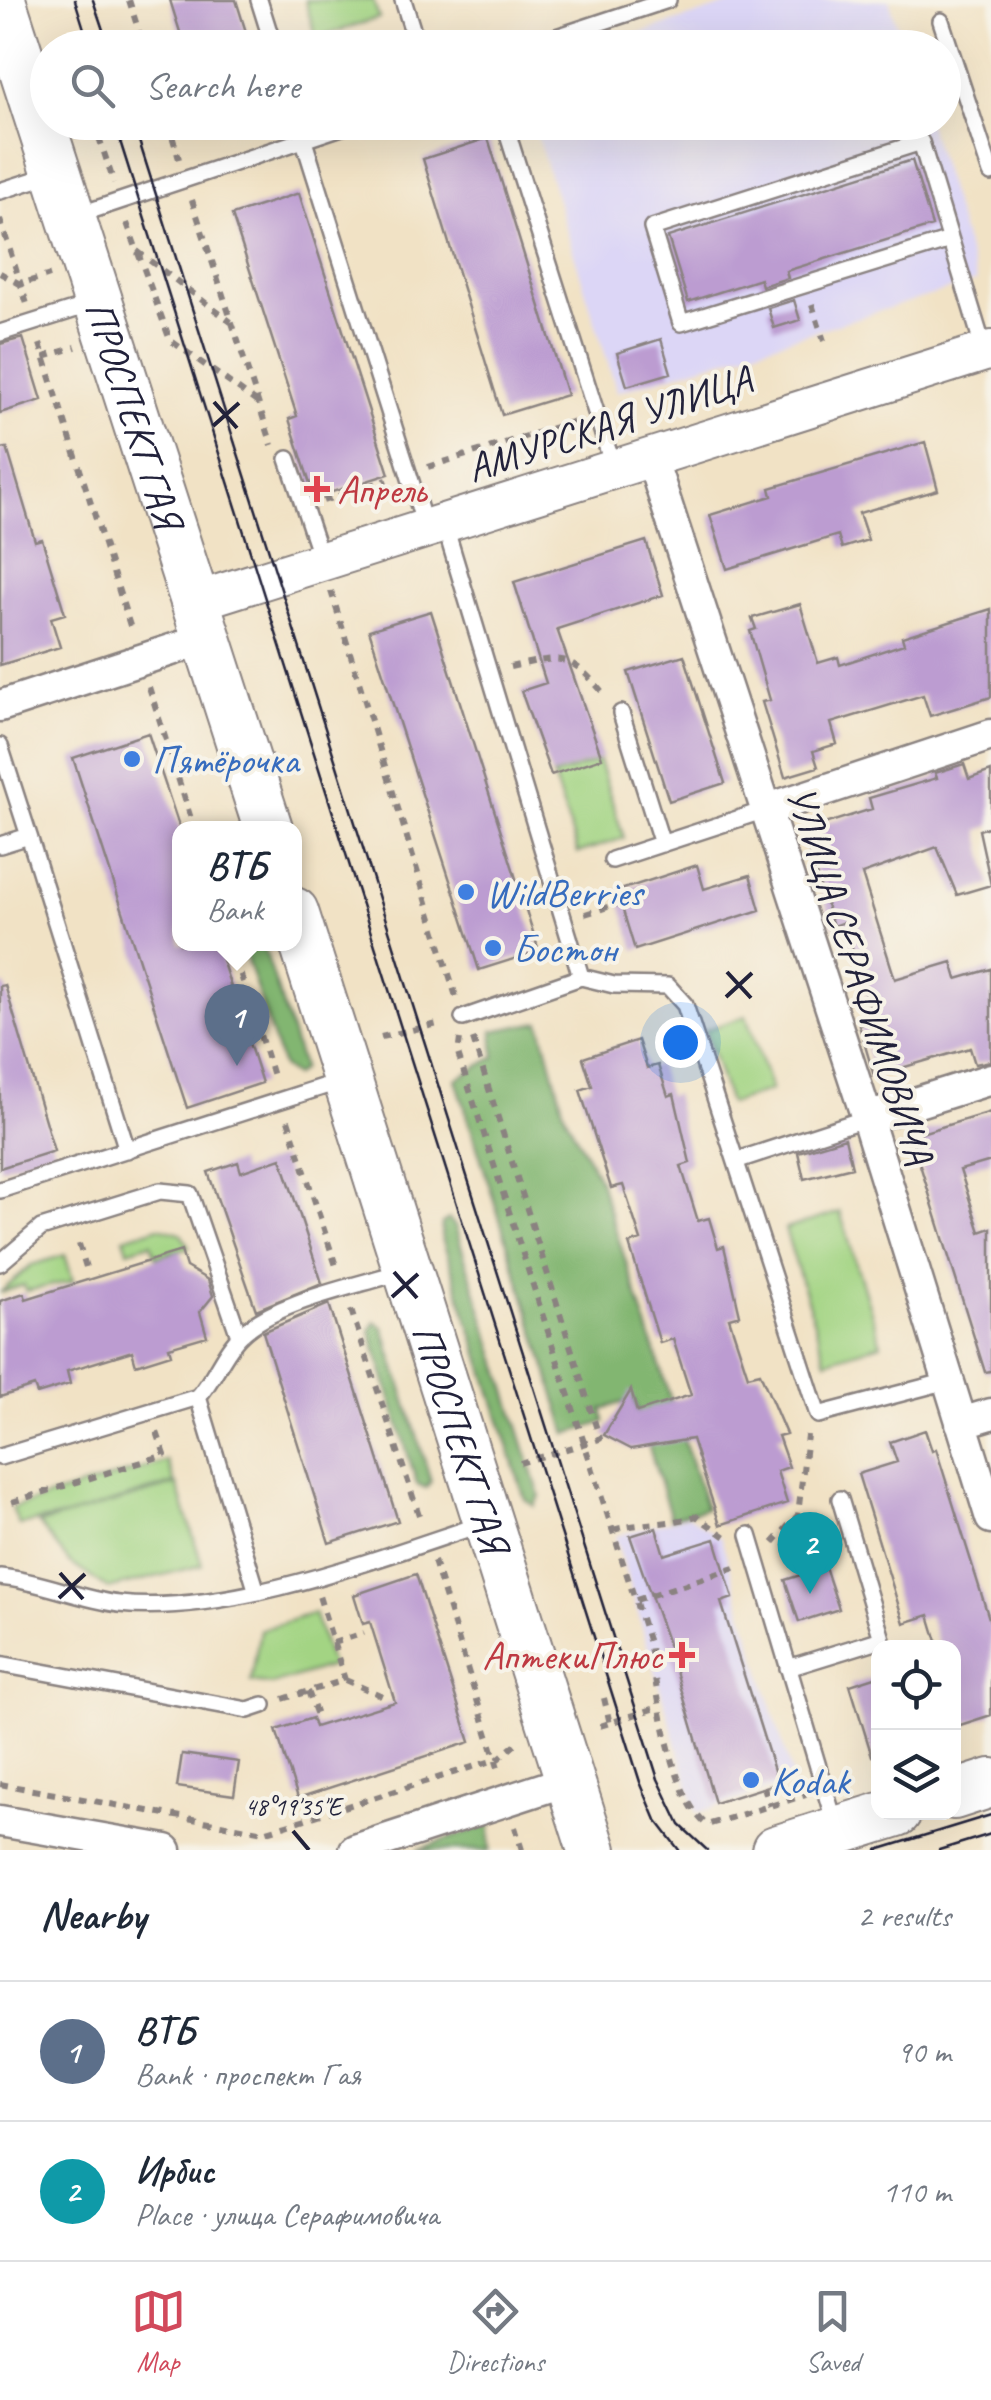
<!DOCTYPE html>
<meta charset="utf-8">
<style>
:root{--surface:#fff;--page:#f2f2f3;--text:#1f2937;--muted:#747a83;--line:#e0e1e3;--accent:#d1495b}
body{margin:0;font-family:Caveat,sans-serif;background:var(--page);color:var(--text)}
.controls{position:absolute;right:30px;bottom:30px;display:grid;overflow:hidden;border-radius:20px;box-shadow:0 10px 40px #0002}
.controls button{width:90px;height:90px;display:grid;place-items:center;padding:0;border:0;border-bottom:2px solid var(--line);background:var(--surface);color:var(--text);font:50px sans-serif}
.you{position:absolute;left:680px;top:1042px;width:35px;height:35px;margin:-25px;border:8px solid #fff;border-radius:50%;background:#1a73e8;box-shadow:0 0 0 15px #1a73e833}
.badge{display:grid;place-items:center;width:65px;height:65px;border-radius:50%;background:var(--accent);color:#fff;font-size:32px;font-weight:700}
.pin{position:absolute;translate:-50% -82px;filter:drop-shadow(0 2px 5px #0008)}
.pin::after{content:'';position:absolute;top:52px;width:35px;height:30px;background:inherit;clip-path:polygon(0 0,100% 0,50% 100%)}
.popup{position:absolute;left:172px;top:821px;width:130px;height:130px;box-sizing:border-box;display:grid;place-content:center;border-radius:20px;background:var(--surface);filter:drop-shadow(0 2px 8px #0005);font-size:32px;white-space:nowrap;color:var(--muted)}
.popup b{font-size:38px;color:var(--text)}
.popup::after{content:'';position:absolute;left:50%;top:100%;margin-left:-20px;border:20px solid transparent;border-top-color:var(--surface)}
.list{margin:0;padding:0;list-style:none}
h2{display:flex;justify-content:space-between;align-items:center;height:130px;margin:0;padding:0 40px;font-size:42px}
h2 small{font-size:32px;font-weight:400;color:var(--muted)}
.list li{display:grid;grid-template-columns:65px 1fr auto;gap:30px;align-items:center;box-sizing:border-box;height:140px;padding:0 40px;border-top:2px solid var(--line)}
.list b{display:block;font-size:38px;white-space:nowrap}
.list p{margin:0;font-size:32px;white-space:nowrap;color:var(--muted)}
.list em{font-size:32px;font-style:normal;color:var(--muted)}
.icon{flex:none;width:55px;height:55px;fill:none;stroke:currentColor;stroke-width:2;stroke-linecap:round;stroke-linejoin:round}
.map{position:relative;flex:none;width:991px;height:1850px;overflow:hidden}
.search{position:absolute;background:var(--surface);box-shadow:0 10px 40px #0002;left:30px;right:30px;top:30px;height:110px;display:flex;align-items:center;gap:25px;box-sizing:border-box;padding:0 35px;border-radius:55px;color:var(--muted);font-size:38px}
.sheet{height:410px;background:var(--surface)}
nav{display:flex;justify-content:space-around;align-items:center;box-sizing:border-box;height:140px;border-top:2px solid var(--line);background:var(--surface);font-size:28px;color:var(--muted)}
nav a{display:grid;justify-items:center;gap:5px}
nav .on{color:var(--accent)}
.map>svg:first-child{display:block}
.built{fill:#dcd6f6}
.green{fill:#a3d483;stroke:#627b5f;stroke-width:2.5}
.forest{fill:#82b671;stroke:#526c56;stroke-width:2.5}
.building{fill:#bc9cd1}
.lines{fill:none;stroke-linecap:round;stroke-linejoin:round}
.service-casing{stroke:#8a8280;stroke-width:20}
.minor-casing{stroke:#8a8280;stroke-width:35}
.tertiary-casing{stroke:#8a8280;stroke-width:42}
.primary-casing{stroke:#8a8280;stroke-width:52}
.path{stroke:#8a8280;stroke-width:6;stroke-dasharray:8 8;stroke-linecap:butt}
.service{stroke:#fff;stroke-width:15}
.minor{stroke:#fff;stroke-width:30}
.tertiary{stroke:#fff;stroke-width:38}
.primary{stroke:#fff;stroke-width:48}
.tram{stroke:#22223b;stroke-width:2.5}
.ticks{fill:none;stroke:#22223b;stroke-width:4}
.health-dot{fill:#e0444e;stroke:#f7f3e8;stroke-width:4}
.shop-dot{fill:#3f7fe0;stroke:#f7f3e8;stroke-width:4}
.labels{text-anchor:middle;stroke-width:8;stroke-linejoin:round;paint-order:stroke}
.street-label{font-size:40px;fill:#22223b;stroke:#f7f3e8}
.health-label{font-size:40px;fill:#be3a42;stroke:#f7f3e8;text-anchor:start}
.shop-label{font-size:40px;fill:#366cbe;stroke:#f7f3e8;text-anchor:start}
.ticks-label{font-size:25px;text-anchor:middle;fill:#22223b;stroke:#f7f3e8;stroke-width:8;stroke-linejoin:round;paint-order:stroke}
</style>
<div class="map">
<svg width="991" height="1850" viewBox="0 0 991 1850">
<rect width="100%" height="100%" fill="#f7f3e8"/>
<filter id="ink" filterUnits="userSpaceOnUse"><feTurbulence type="fractalNoise" baseFrequency=".01" numOctaves="2"/><feDisplacementMap in="SourceGraphic" scale="20" xChannelSelector="R" yChannelSelector="G"/><feConvolveMatrix kernelMatrix="1 2 1 2 8 2 1 2 1" color-interpolation-filters="sRGB"/></filter>
<filter id="wash" filterUnits="userSpaceOnUse"><feTurbulence type="fractalNoise" baseFrequency=".0048" numOctaves="4" result="noise"/><feDisplacementMap in="SourceGraphic" scale="40" xChannelSelector="R" yChannelSelector="G"/><feGaussianBlur stdDeviation="2.25" result="paint"/><feColorMatrix in="noise" values="0 0 0 0 0 0 0 0 0 0 0 0 0 0 0 0 0 1.4 0 .05"/><feComposite in="paint" operator="in"/></filter>
<g filter="url(#wash)">
<rect width="100%" height="100%" fill="#f1e2c5"/>
<path class="built" d="M744 0H889L904 47H596Z
M533 123H928L977 281 617 392Z
M688 1516 721 1538 794 1782 697 1813 615 1536Z"/>
<path class="green" d="M305 0H373L379 18 316 38Z
M599 761 624 838 578 853 553 776Z
M746 1016 771 1090 729 1104 705 1030Z
M840 1212 881 1344 826 1361 785 1229Z
M159 1227 181 1233 189 1247 156 1257 151 1243 128 1250 124 1238Z
M65 1255 73 1281 26 1291 24 1285 0 1293 31 1265Z
M167 1461 175 1483 71 1515 19 1525 12 1508Z
M177 1484 202 1565 108 1589 69 1562 39 1524Z
M314 1613 331 1666 272 1685 251 1682 260 1630Z"/>
<path class="forest" d="M242 944H263L301 1063 302 1069 294 1076 282 1067Z
M540 1022 565 1115 599 1179 706 1508 671 1518 634 1399 602 1409 605 1422 567 1434 456 1079 495 1057 493 1031Z
M449 1219 455 1226 540 1496 534 1506 525 1499 441 1235 442 1223Z
M375 1322 383 1327 431 1481 426 1488 417 1484 370 1331Z
M490 1824V1850H417Z"/>
<g id="blocks">
<path class="building" d="M170 0H236L251 48H185Z
M488 138 567 395 502 415 423 159Z
M912 160 932 226 786 271 788 278 762 286 760 279 688 302 668 237Z
M299 193 389 474 326 494 325 490 313 493 289 419 297 416 232 215Z
M794 300 800 320 774 328 768 308Z
M23 338 42 400 0 413V344Z
M661 339 671 373 627 386 617 353Z
M925 442 938 490 859 513 868 540 842 548 838 535 727 569 710 515 772 496 770 488Z
M7 448 35 541 42 539 65 614 51 618 60 647 0 665V449Z
M646 541 663 595 557 629 602 758 551 775 521 691 546 683 514 582Z
M800 604 818 663 838 657 840 665 904 644 902 637 991 609V697L930 716 923 695 831 723 837 744 813 751 818 767 785 777 762 702 770 700 750 631 756 629 752 618Z
M431 611 539 951 479 970 369 630Z
M684 655 725 783 669 801 628 672Z
M148 733 180 829V944H217L262 1083 187 1108 73 758Z
M964 764 969 779 991 771V826L979 830 991 885 957 895 937 847 862 874 895 979 952 962 957 979 991 969V1061L975 1064 970 1048 874 1076 859 1025 874 1020 844 922 833 926 802 831 872 809 869 798 937 778 935 773Z
M697 865 704 889 750 875 760 910 635 950 617 891Z
M5 985 54 1151 0 1168V986Z
M638 1040 647 1068 658 1065 668 1096 674 1094 690 1163 681 1166 698 1221 709 1218 718 1248 724 1246 740 1315 729 1318 748 1376 760 1373 786 1434 778 1436 789 1467 777 1471 787 1503 720 1525 692 1439 631 1449 604 1435 631 1390 637 1412 691 1395 673 1339 660 1343 629 1244 641 1240 623 1185 611 1188 580 1090 592 1086 583 1058Z
M991 1112V1161L960 1170 980 1232 991 1228V1371L985 1372 911 1136Z
M845 1138 852 1167 804 1179 798 1152Z
M281 1158 322 1283 256 1310 208 1172 238 1162 241 1172Z
M181 1251 186 1267 208 1280 213 1296 200 1312 207 1336 169 1347 171 1354 136 1365 132 1351 67 1371 70 1384 37 1394 34 1386 0 1397V1301L24 1293 26 1299Z
M329 1304 398 1521 329 1543 263 1332Z
M925 1430 932 1451 936 1449 991 1625V1715L954 1727V1648H939L929 1615 904 1623 858 1474 897 1462 890 1442Z
M656 1528 664 1555 715 1539 733 1598 721 1602 778 1783 715 1803 667 1641 630 1536Z
M825 1567 839 1609 799 1622 785 1580Z
M416 1574 470 1742 298 1798 276 1730 312 1718 315 1727 395 1702 370 1622 363 1624 354 1595Z
M878 1676V1755L872 1756 850 1685Z
M182 1754 239 1762 234 1795 177 1787Z"/>
</g>
</g>
<g filter="url(#ink)">
<use href="#blocks" fill-opacity="0" stroke="#8a8280" stroke-width="2.5"/>
<g class="lines">
<defs>
<path id="service" d="M259 0 274 48
M403 0 418 48
M941 21 991 173
M523 48 668 0
M298 122 426 529
M508 135 614 469
M0 191 53 174
M75 216 357 122
M950 240 681 323 652 228 921 142 984 350
M0 333 92 304
M288 459 322 561
M444 523 581 977 463 1018
M621 713 662 844
M0 746 29 836
M0 845 29 836 127 1150
M612 860 765 810
M581 977 614 985 668 986 685 1005 818 1415 948 1381
M738 1160 867 1118
M0 1190 344 1080
M0 1263 41 1228 160 1191 190 1194 239 1336
M198 1397 256 1589
M0 1457 198 1397C215 1378 224 1350 242 1334 277 1301 354 1287 400 1272
M749 1535 836 1827
M0 1577C41 1581 79 1599 119 1604 227 1616 379 1558 482 1524
M0 1664 248 1710 263 1705
M788 1668 882 1639 840 1499"/>
<path id="minor" d="M651 457 867 1118 991 1518
M0 706 208 638
M765 810 991 735
M867 1118 991 1079
M961 1423 991 1414
M0 1821 166 1850
M355 1850 572 1779"/>
<path id="tertiary" d="M197 601 991 350"/>
<g id="primary">
<path id="s1" d="M1 0 268 828"/>
<path id="s2" d="M294 912 592 1850"/>
<path d="M954 1795 991 1783"/>
<path d="M776 1850 897 1812"/>
</g>
</defs>
<use href="#service" class="service-casing"/>
<use href="#minor" class="minor-casing"/>
<use href="#tertiary" class="tertiary-casing"/>
<use href="#primary" class="primary-casing"/>
<path class="path" d="M129 0 144 48
M94 122 114 183
M168 122 179 159
M192 200 272 445
M0 219 27 304
M127 223 170 340 258 403
M137 251 231 322
M0 273 20 284 50 275
M812 304 824 341
M40 344 132 632
M44 357 76 347
M428 467 578 420
M323 501 387 480
M331 591 457 1000
M510 667C565 655 568 652 606 696
M149 687 194 828
M585 914 621 903
M231 944 274 1079
M381 1037 442 1023
M460 1039 458 1054 650 1646C657 1693 671 1797 707 1825L806 1795
M473 1039 600 1439 520 1463
M288 1120 337 1269
M79 1244 88 1274
M351 1310 421 1521
M12 1502 165 1455 157 1432
M613 1530C645 1521 666 1526 696 1516L726 1537
M773 1543 798 1515 807 1435
M434 1561 500 1774
M636 1600 735 1568
M333 1643 364 1633
M345 1680 385 1697
M308 1691 319 1721
M604 1698 610 1724
M283 1699 345 1680 319 1596
M600 1726 659 1707
M0 1784 264 1832 498 1759 517 1743
M764 1787 770 1806
M515 1827 522 1850"/>
<use href="#service" class="service"/>
<use href="#minor" class="minor"/>
<use href="#tertiary" class="tertiary"/>
<use href="#primary" class="primary"/>
<path class="tram" d="M75 0 90 48
M93 0 109 48
M114 122 640 1782 656 1820 679 1850
M133 122 658 1779 680 1825 707 1850
M877 1850 991 1815
M939 1850 991 1834"/>
</g>
</g>
<path class="ticks" d="M214 402 237 428M213 426 239 403M727 972 751 998M726 997 752 973M394 1272 417 1298M392 1297 418 1274M60 1573 83 1599M59 1598 85 1574M293 1831 309 1850"/>
<g class="health-dot">
<path d="M312 474h10v10h10v10h-10v10h-10v-10h-10v-10h10z"/>
<path d="M677 1640h10v10h10v10h-10v10h-10v-10h-10v-10h10z"/>
</g>
<g class="shop-dot">
<circle cx="132" cy="759" r="10"/>
<circle cx="466" cy="892" r="10"/>
<circle cx="493" cy="948" r="10"/>
<circle cx="751" cy="1780" r="10"/>
</g>
<g class="labels">
<g class="street-label">
<text dy="14" stroke="none"><textPath href="#s1" startOffset="435">ПРОСПЕКТ ГАЯ</textPath></text>
<text transform="translate(609 423) rotate(-18)" y="14">АМУРСКАЯ УЛИЦА</text>
<text transform="translate(861 975) rotate(72)" y="14">УЛИЦА СЕРАФИМОВИЧА</text>
<text dy="14" stroke="none"><textPath href="#s2" startOffset="552">ПРОСПЕКТ ГАЯ</textPath></text>
</g>
<g class="health-label">
<text x="337" y="503">Апрель</text>
<text x="662" y="1669" text-anchor="end">АптекиПлюс</text>
</g>
<g class="shop-label">
<text x="152" y="773">Пятёрочка</text>
<text x="486" y="906">WildBerries</text>
<text x="513" y="962">Бостон</text>
<text x="771" y="1794">Kodak</text>
</g>
</g>
<g class="ticks-label">
<text x="293" y="1815">48°19'35"E</text>
</g>
</svg>
<div class="controls">
<button><svg class="icon" aria-label="locate" viewBox="0 0 24 24"><circle cx="12" cy="12" r="6"/><path d="M12 2v4M12 18v4M2 12h4M18 12h4"/></svg></button>
<button><svg class="icon" aria-label="layers" viewBox="0 0 24 24"><path d="M12 4l9 5-9 5-9-5zM3 14l9 5 9-5"/></svg></button>
</div>
<div class="you"></div>
<div class="pin badge" style="left:237px;top:1066px;background:#5c6f8a">1</div>
<div class="popup"><b>ВТБ</b>Bank</div>
<div class="pin badge" style="left:810px;top:1594px;background:#0f9aa8">2</div>
<div class="search"><svg class="icon" aria-label="search" viewBox="0 0 24 24"><circle cx="10" cy="10" r="6"/><path d="M15 15l6 6"/></svg>Search here</div>
</div>
<section class="sheet">
<h2>Nearby<small>2 results</small></h2>
<ul class="list">
<li><span class="badge" style="background:#5c6f8a">1</span><div><b>ВТБ</b><p>Bank · проспект Гая</p></div><em>90 m</em></li>
<li><span class="badge" style="background:#0f9aa8">2</span><div><b>Ирбис</b><p>Place · улица Серафимовича</p></div><em>110 m</em></li>
</ul>
</section>
<nav>
<a class="on"><svg class="icon" aria-label="map" viewBox="0 0 24 24"><path d="M3 6l6-2 6 2 6-2v14l-6 2-6-2-6 2zM9 4v14M15 6v14"/></svg>Map</a>
<a><svg class="icon" aria-label="directions" viewBox="0 0 24 24"><path d="M12 3l9 9-9 9-9-9zM9 14v-3h6M13 9l2 2-2 2"/></svg>Directions</a>
<a><svg class="icon" aria-label="saved" viewBox="0 0 24 24"><path d="M7 4h10v16l-5-4-5 4z"/></svg>Saved</a>
</nav>
